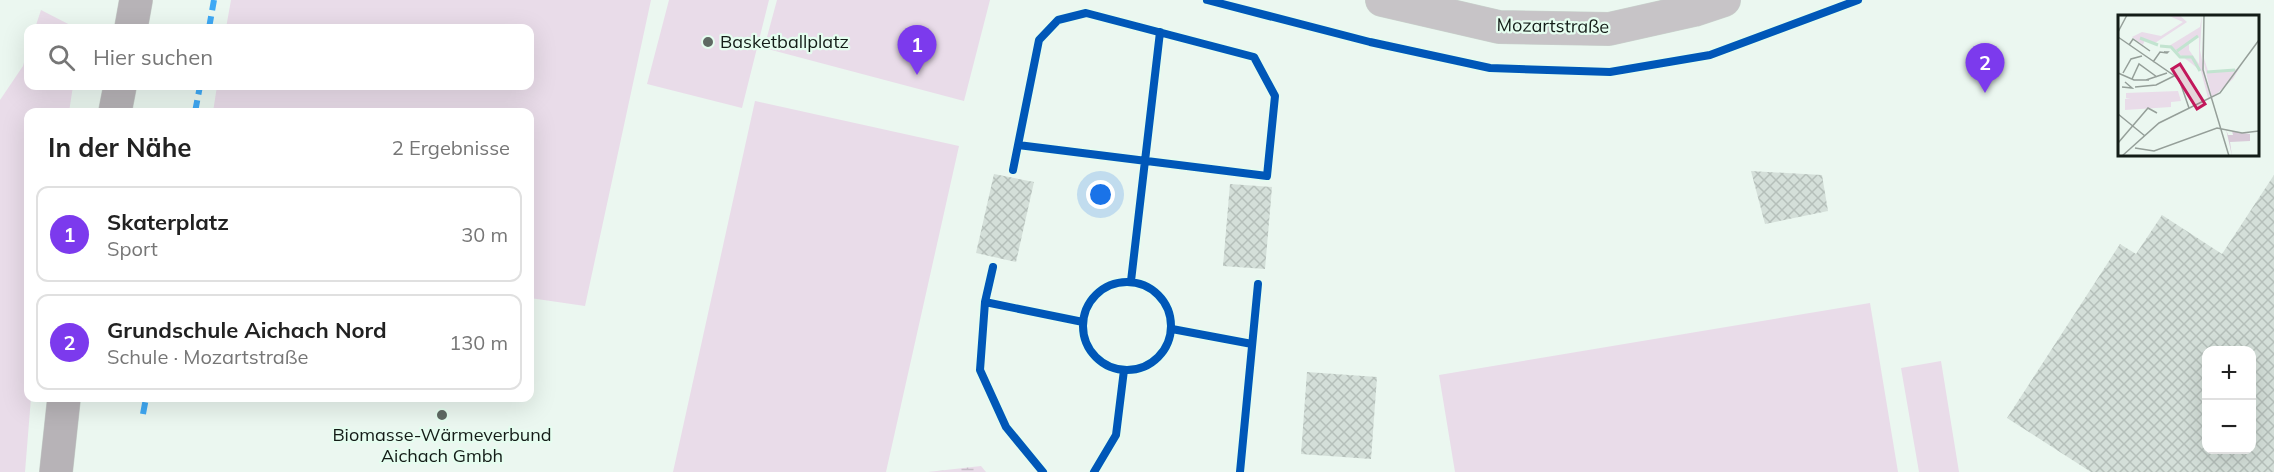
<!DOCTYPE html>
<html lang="de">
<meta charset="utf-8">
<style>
:root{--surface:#fff;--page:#f6f6f6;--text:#222;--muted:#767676;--line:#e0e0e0;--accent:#7c3aed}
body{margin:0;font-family:Mulish,sans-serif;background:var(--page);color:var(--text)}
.controls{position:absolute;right:18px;bottom:18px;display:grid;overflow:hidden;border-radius:12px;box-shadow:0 6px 24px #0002}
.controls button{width:54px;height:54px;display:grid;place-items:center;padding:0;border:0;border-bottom:2px solid var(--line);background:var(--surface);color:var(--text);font:30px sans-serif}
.you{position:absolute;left:1101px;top:195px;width:21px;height:21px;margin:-15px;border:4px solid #fff;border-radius:50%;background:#1a73e8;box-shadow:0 0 0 9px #1a73e833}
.badge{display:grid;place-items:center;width:39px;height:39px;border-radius:50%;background:var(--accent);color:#fff;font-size:20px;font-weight:700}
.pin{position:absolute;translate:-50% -50px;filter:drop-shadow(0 2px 3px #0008)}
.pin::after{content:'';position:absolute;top:32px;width:21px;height:18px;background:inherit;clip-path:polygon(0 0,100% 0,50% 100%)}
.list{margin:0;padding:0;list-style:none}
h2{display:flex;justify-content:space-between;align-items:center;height:78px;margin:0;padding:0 24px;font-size:26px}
h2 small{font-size:20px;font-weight:400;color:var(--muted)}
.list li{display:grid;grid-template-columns:39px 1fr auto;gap:18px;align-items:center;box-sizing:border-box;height:96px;margin:0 12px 12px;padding:0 12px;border:2px solid var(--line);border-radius:12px}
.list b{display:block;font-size:22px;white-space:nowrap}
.list p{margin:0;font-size:20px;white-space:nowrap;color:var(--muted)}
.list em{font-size:20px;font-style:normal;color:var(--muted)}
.icon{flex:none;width:33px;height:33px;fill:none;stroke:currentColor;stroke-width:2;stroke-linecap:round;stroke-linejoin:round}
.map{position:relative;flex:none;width:2274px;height:472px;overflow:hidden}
.search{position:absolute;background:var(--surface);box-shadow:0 6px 24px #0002;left:24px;top:24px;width:510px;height:66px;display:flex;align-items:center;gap:15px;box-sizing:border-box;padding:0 21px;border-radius:12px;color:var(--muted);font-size:22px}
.panel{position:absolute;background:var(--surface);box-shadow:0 6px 24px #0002;left:24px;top:108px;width:510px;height:294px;border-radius:12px}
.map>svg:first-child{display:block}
.green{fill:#e9dce9}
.wetland{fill:url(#wetland-marsh)}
.building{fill:url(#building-cross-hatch);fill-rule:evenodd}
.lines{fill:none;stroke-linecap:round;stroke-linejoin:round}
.minor-casing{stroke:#c9d3cd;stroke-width:34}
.major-casing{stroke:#c9d3cd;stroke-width:34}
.minor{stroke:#c7c4c7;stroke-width:33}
.major{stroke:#b7b3b7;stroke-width:33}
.quiet{stroke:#3fa9f5;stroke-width:6;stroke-dasharray:12 6;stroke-linecap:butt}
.cycleway-casing{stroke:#e5fdef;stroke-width:11}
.cycleway{stroke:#0057b8;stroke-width:8}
.poi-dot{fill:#5f6963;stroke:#e5fdef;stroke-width:2}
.labels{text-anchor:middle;stroke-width:4.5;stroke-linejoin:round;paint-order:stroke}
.street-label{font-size:18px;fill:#131c17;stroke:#e5fdef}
.poi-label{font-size:18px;fill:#131c17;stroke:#e5fdef;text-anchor:start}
.inset-river{fill:none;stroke:#c2e4d0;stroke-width:3}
.inset-road{fill:none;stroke:#959f99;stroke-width:1.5}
.view{fill:#c2185b;fill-opacity:0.15;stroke:#c2185b;stroke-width:3}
.inset-edge{fill:none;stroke:#131c17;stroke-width:3}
</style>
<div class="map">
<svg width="2274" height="472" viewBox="0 0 2274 472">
<defs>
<pattern id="wetland-marsh" width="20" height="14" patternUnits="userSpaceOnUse" patternTransform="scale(1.5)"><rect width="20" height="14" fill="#e9dce9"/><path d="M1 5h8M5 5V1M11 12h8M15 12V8" fill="none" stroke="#c7bcc7"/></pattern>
<pattern id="building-cross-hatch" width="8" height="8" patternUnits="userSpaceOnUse" patternTransform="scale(1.5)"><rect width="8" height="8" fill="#d4dfd9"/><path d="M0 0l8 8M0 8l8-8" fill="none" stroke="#b5bfba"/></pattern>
</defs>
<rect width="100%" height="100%" fill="#ebf7f0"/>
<path class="green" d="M231 0H651L585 306 530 298V112H213L217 86H530V28H226Z
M669 0H769L742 108 647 84Z
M777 0H990L964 101 764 48Z
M41 10 76 28H35Z
M28 48V86H73L69 112H28V398H31L25 472H0V100L23 66Z
M755 101 959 146 886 472H673Z
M1870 303 1898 472H1455L1439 375Z
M1941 361 1959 472H1919L1901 368Z"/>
<path class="wetland" d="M981 466 986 472H928Z"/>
<path class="building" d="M1751 171 1822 175 1828 211 1765 224Z
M994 174 1034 182 1016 262 976 253Z
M2274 175V472H2091L2007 418 2120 244 2136 254 2162 215 2222 254ZM2206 351H2252V450H2206Z
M1230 184 1272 187 1265 269 1223 266Z
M1307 372 1377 377 1371 459 1301 454Z"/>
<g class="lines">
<defs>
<path id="minor" d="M1382 0 1499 27 1609 29 1694 10 1724 0"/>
<path id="major" d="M131 28 136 0
M115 112 120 86
M56 472 64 398"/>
</defs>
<use href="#minor" class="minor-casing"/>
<use href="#major" class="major-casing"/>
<use href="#minor" class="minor"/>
<use href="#major" class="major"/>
<path class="quiet" d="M209 28 214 0
M195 112 200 86
M143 414 146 398"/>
<defs>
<path id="cycleway" d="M1207 0 1370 42 1490 68 1610 72 1710 55 1858 0
M1013 170 1039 40 1058 20 1086 13 1254 57 1275 96 1267 176 1018 145
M993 267 985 302 980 370 1006 427 1043 472
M1131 281 1160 32
M1083 326a44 44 0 1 1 88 0a44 44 0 1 1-88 0Z
M985 302 1083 322
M1172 329 1252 344
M1094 472 1116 435 1124 370
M1240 472 1258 284"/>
</defs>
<use href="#cycleway" class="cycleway-casing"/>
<use href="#cycleway" class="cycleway"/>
</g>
<g class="poi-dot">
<circle cx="708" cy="42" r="6"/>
<circle cx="442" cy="415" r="6"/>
</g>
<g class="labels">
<g class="street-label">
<text transform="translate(1553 26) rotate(1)" y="6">Mozartstraße</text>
</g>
<g class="poi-label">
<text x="720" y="48">Basketballplatz</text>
<text x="442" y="441" text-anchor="middle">Biomasse-Wärmeverbund<tspan x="442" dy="21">Aichach Gmbh</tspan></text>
</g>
</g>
<g transform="translate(2118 15)">
<rect width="141" height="141" fill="#ebf7f0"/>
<path d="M49 0H61L69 7 37 28 27 24 25 30 14 22 24 17 43 21 65 7ZM84 0 82 35 92 82 90 83 83 56 51 31 82 12ZM81 22V49L71 35V27ZM86 0 85 40 90 56 121 54 130 38 115 64 94 83 84 40Z" fill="#e9dce9" fill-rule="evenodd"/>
<path d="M108 114 110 120H115L114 116 132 119V126L112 127 114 141Z" fill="#d8cad8"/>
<path d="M60 76 63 86 53 87V92L7 95V84L13 83H8V78Z" fill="#e9dce9"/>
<path class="inset-river" d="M22 23 40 30M42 31 53 32 62 42H74L82 56M59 36 80 21M89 57 117 55"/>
<path class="inset-road" d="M86 0 85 55 111 141M0 17 9 0M0 22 61 64 71 93M11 30 15 24 32 36M35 47 42 37 49 38 50 37H46M0 58 16 65H31M5 58 13 44 24 41M14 64 21 49 39 62M28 65 49 58M4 72 14 73 7 67M17 72 38 70 56 61M0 99 27 121M0 128 30 93 39 98M17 133 36 136 99 113 124 118 141 116M4 141 41 108 102 78 141 25"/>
<path class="view" d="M62 49 87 89 79 94 54 54Z"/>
<rect width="141" height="141" class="inset-edge"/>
</g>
</svg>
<div class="controls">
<button>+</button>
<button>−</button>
</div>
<div class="you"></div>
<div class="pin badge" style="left:917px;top:75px">1</div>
<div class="pin badge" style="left:1985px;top:93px">2</div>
<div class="search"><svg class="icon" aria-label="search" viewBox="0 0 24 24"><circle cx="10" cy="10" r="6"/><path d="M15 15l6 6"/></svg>Hier suchen</div>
<section class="panel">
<h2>In der Nähe<small>2 Ergebnisse</small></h2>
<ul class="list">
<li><span class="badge">1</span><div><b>Skaterplatz</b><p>Sport</p></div><em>30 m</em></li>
<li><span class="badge">2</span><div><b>Grundschule Aichach Nord</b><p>Schule · Mozartstraße</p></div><em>130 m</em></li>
</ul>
</section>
</div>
